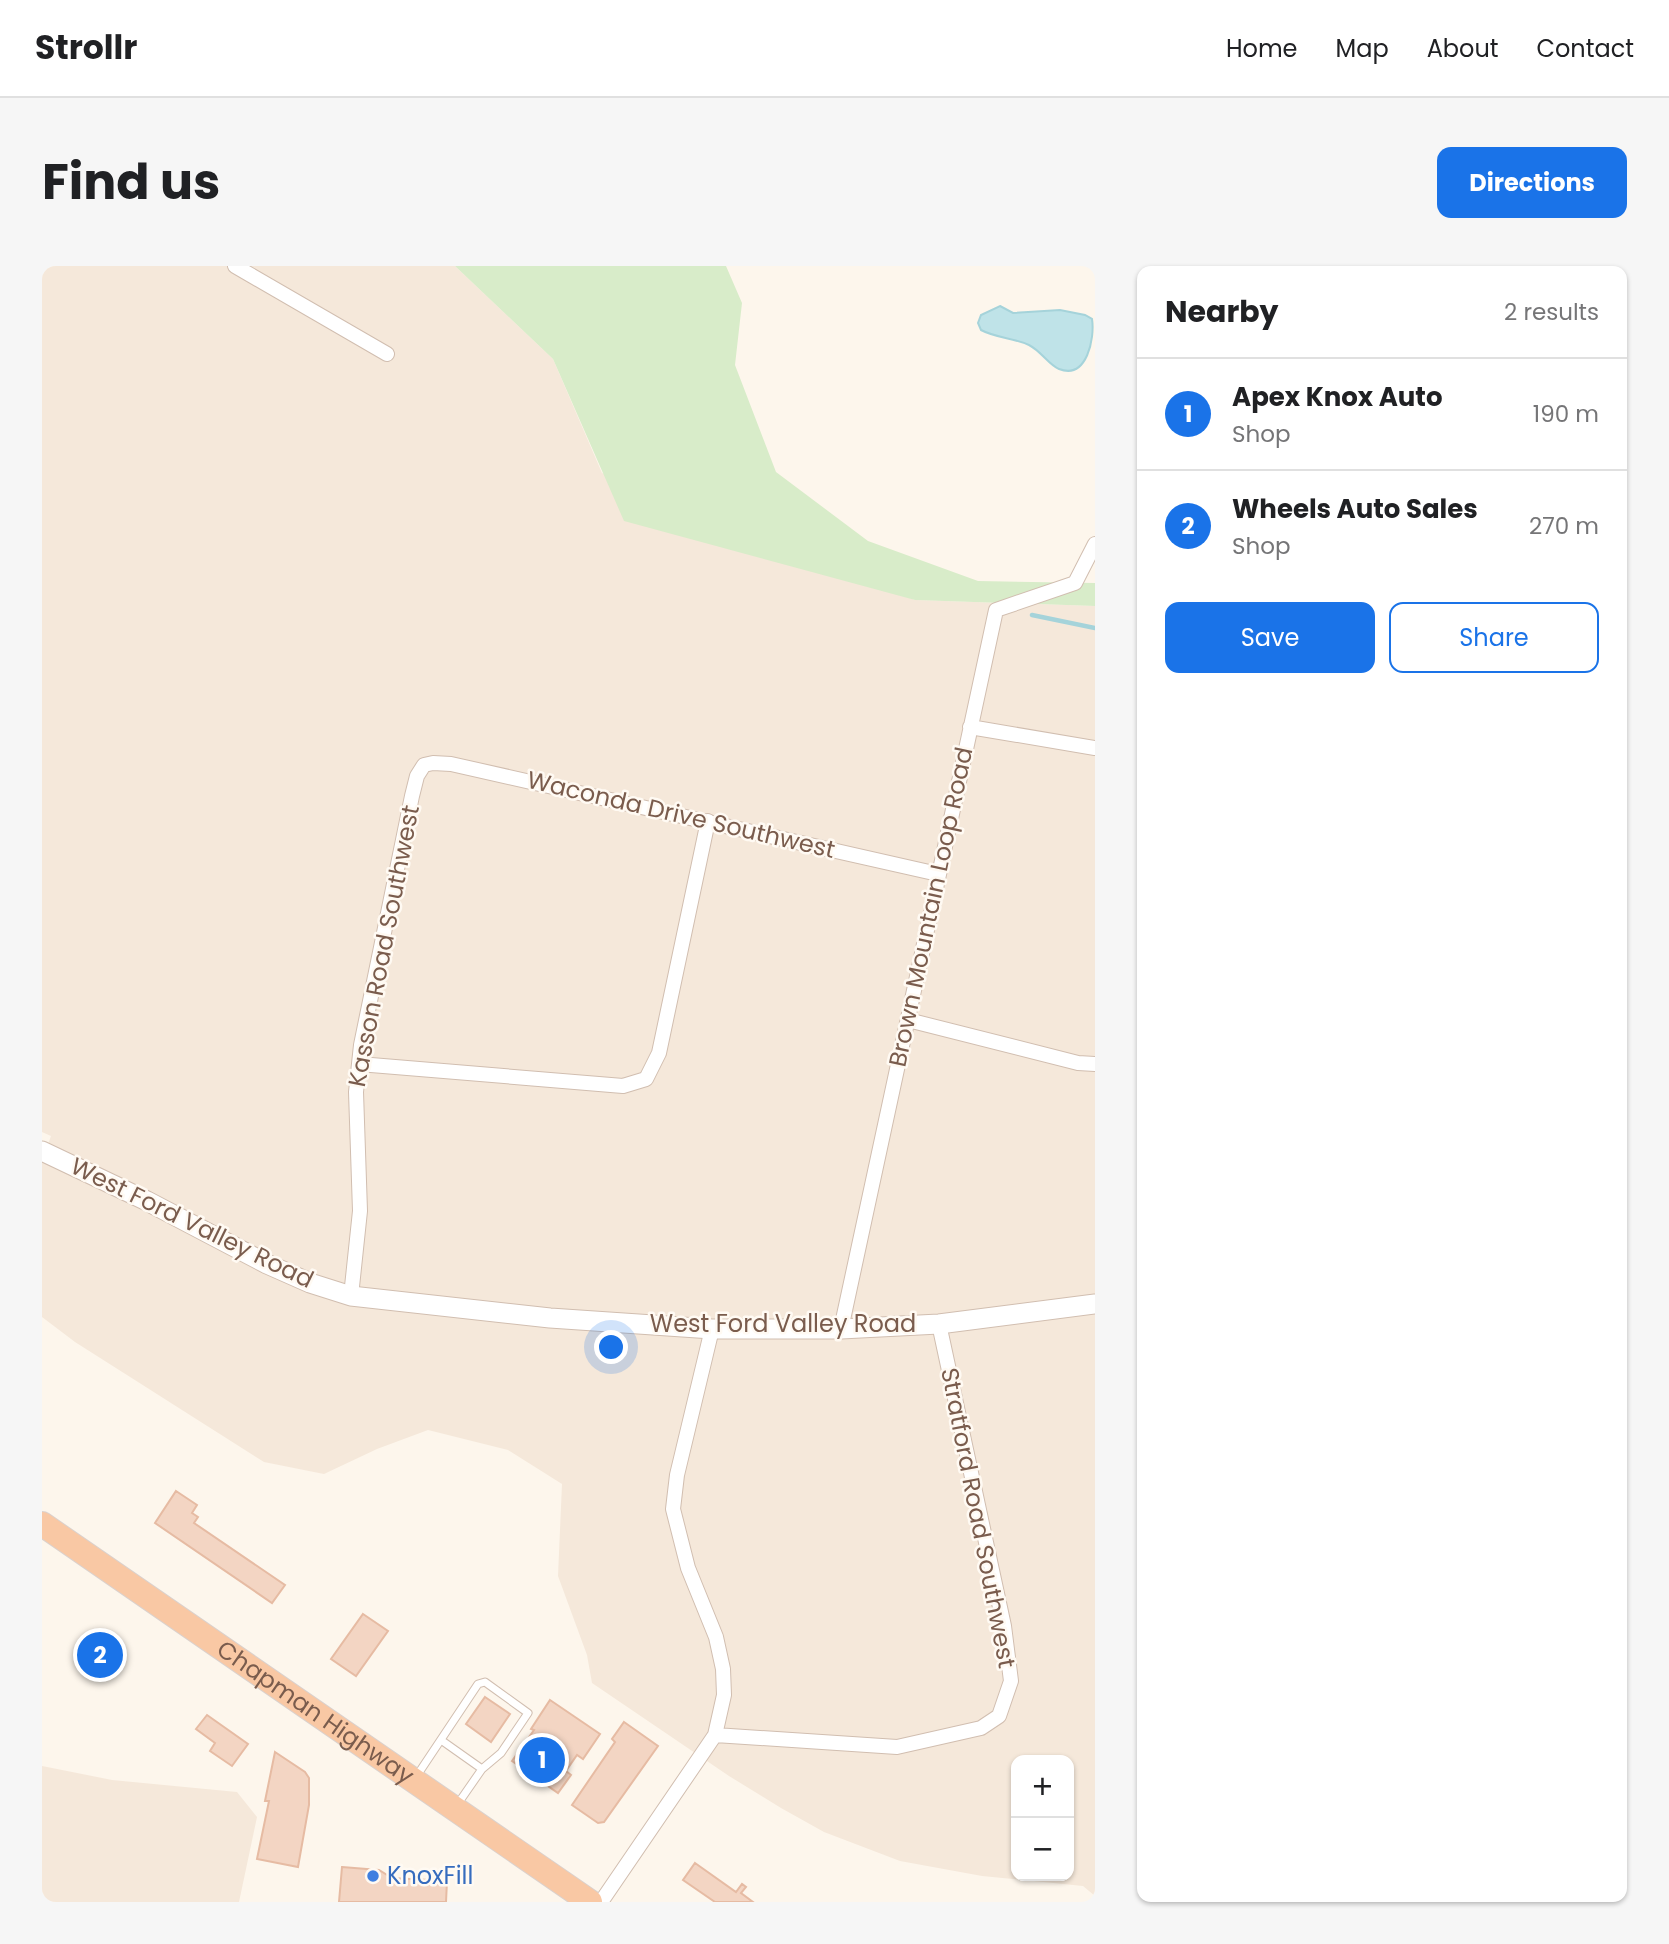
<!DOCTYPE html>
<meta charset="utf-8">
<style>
:root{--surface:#fff;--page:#f6f6f6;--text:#202124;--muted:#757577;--line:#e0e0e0;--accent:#1a73e8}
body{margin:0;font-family:Poppins,sans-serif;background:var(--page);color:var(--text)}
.controls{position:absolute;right:21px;bottom:21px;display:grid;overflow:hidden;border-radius:14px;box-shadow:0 2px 5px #0004}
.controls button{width:63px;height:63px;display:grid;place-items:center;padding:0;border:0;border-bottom:2px solid var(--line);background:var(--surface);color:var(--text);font:35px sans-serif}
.you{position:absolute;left:570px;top:1082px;width:24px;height:24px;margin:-18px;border:5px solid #fff;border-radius:50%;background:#1a73e8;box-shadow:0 0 0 10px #1a73e833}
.badge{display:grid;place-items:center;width:46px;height:46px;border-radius:50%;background:var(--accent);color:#fff;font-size:23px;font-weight:700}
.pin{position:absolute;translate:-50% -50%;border:4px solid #fff;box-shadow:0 2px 7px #0006}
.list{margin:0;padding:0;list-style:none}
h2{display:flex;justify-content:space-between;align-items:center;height:91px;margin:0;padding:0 28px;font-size:30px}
h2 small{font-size:23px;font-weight:400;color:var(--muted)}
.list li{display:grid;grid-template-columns:46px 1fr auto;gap:21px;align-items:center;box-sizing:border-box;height:112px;padding:0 28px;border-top:2px solid var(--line)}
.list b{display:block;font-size:26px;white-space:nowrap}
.list p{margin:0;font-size:23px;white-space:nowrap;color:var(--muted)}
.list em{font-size:23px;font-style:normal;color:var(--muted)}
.actions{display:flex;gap:14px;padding:21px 28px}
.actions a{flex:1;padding:16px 0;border:2px solid var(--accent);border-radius:14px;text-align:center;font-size:24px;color:var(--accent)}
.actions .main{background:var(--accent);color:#fff}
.map{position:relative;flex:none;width:1053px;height:1636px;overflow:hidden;border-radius:14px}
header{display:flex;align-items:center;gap:42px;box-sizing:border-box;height:98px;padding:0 35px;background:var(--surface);border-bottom:2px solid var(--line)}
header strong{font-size:33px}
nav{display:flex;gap:38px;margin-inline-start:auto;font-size:24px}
.intro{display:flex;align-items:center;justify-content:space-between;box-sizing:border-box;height:168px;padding:0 42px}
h1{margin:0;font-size:49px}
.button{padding:18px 32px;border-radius:14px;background:var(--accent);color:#fff;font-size:24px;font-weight:700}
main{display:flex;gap:42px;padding:0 42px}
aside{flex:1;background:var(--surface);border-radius:14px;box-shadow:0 2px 5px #0004}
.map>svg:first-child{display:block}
.residential{fill:#f5e8da;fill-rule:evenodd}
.green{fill:#d8ecc9}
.water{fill:#bfe3e8;stroke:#a5d3da;stroke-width:2}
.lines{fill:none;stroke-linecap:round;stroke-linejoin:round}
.stream{stroke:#a5d3da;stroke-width:4.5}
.building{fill:#f3d5c3;stroke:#e6bba3;stroke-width:2}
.service-casing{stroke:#d1beb0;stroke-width:9}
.minor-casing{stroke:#d1beb0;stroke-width:16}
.tertiary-casing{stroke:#d1beb0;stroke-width:21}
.trunk-casing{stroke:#dad1cd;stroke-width:26}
.service{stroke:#fff;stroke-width:7}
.minor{stroke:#fff;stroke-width:14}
.tertiary{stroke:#fff;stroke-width:19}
.trunk{stroke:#f9c8a4;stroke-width:24}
.shop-dot{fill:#3f7fe0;stroke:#fffaf3;stroke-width:2.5}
.labels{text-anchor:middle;stroke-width:5;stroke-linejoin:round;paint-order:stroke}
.street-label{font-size:24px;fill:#7a5c4d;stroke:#fffaf3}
.shop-label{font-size:24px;fill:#366cbe;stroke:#fffaf3;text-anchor:start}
</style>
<header>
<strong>Strollr</strong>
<nav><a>Home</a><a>Map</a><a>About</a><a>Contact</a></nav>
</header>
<div class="intro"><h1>Find us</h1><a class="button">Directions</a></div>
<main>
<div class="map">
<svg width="1053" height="1636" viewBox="0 0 1053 1636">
<rect width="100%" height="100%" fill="#fdf6ec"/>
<path class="residential" d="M0 0H413L511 93 560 207 873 334 1053 340V1630L1041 1620 940 1610 858 1595 782 1566 739 1542 687 1510 550 1417 545 1389 516 1310 520 1218 466 1184 386 1164 335 1183 282 1208 222 1196 33 1076 0 1051V895L9 870 0 866ZM974 1494H1027V1610H974Z
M0 1500 70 1514 195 1526 215 1551 197 1636H0Z"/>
<path class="green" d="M413 0H684L700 37 693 99 734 206 826 275 936 315 1053 317V340L873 334 582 255 511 93Z"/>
<path class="water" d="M958 40 971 47 1018 44 1043 49 1050 53C1053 72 1045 114 1017 103 1007 99 999 85 987 79 972 72 954 72 939 64L936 57 939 49Z"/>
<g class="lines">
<path class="stream" d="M990 349 1053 362"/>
</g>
<path class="building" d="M134 1225 155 1239 150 1247 156 1251 152 1257 243 1319 230 1337 113 1257Z
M321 1348 346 1365 314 1410 289 1393Z
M55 1365 80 1382 66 1403 61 1406 40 1392V1386Z
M443 1431 468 1448 449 1476 424 1458Z
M508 1434 558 1468 541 1493 535 1489 524 1505 529 1509 516 1527 470 1495 492 1464 489 1463Z
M165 1449 206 1478 190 1500 168 1485 173 1477 154 1463Z
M582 1456 616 1480 562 1556 556 1557 530 1539 573 1476 570 1473Z
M233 1486 263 1506 267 1512V1539L256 1601 215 1593 227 1535H223Z
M653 1597 694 1626 700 1618 704 1621 699 1627 711 1636H673L641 1614Z
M300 1601 337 1604 350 1612 405 1615 404 1636H297Z"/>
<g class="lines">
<defs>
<path id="service" d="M399 1474 440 1503
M374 1511 436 1418 443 1416 486 1447 459 1487 440 1503 415 1539"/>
<path id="minor" d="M193 0 345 88
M928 461 1053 482
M866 754 1036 797 1053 798
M317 798 581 820 604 813 617 787 666 555
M309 1030 318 945 314 826 319 779 370 530 375 510 382 499 391 497 409 498 896 608
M799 1063 954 344 1033 317 1053 278
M673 1469 855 1481 939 1462 957 1450 969 1415 962 1360 897 1058
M559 1636 673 1469 682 1429 681 1403 674 1371 646 1302 631 1243 635 1209 670 1063"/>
<path id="tertiary" d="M0 885 105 935 225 998 268 1017 309 1030 508 1052 670 1063H799L897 1058 1053 1038"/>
<g id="trunk">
<path id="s1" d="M0 1258 548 1636"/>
</g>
</defs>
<use href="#service" class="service-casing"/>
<use href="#minor" class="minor-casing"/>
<use href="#tertiary" class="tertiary-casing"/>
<use href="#trunk" class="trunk-casing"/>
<use href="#service" class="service"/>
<use href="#minor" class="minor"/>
<use href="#tertiary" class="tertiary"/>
<use href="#trunk" class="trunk"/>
</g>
<circle class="shop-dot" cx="331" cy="1610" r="7"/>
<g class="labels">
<g class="street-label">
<text transform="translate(639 549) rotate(13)" y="8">Waconda Drive Southwest</text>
<text transform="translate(889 641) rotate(-78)" y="8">Brown Mountain Loop Road</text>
<text transform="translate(342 680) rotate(-79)" y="8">Kasson Road Southwest</text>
<text transform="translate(150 957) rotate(26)" y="8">West Ford Valley Road</text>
<text x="741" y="1066">West Ford Valley Road</text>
<text transform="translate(936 1252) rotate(79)" y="8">Stratford Road Southwest</text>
<text dy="8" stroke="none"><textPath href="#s1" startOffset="332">Chapman Highway</textPath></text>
</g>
<g class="shop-label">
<text x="345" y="1618">KnoxFill</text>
</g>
</g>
</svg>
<div class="controls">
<button>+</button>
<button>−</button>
</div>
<div class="you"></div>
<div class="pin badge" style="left:500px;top:1494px">1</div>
<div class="pin badge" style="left:58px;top:1389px">2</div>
</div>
<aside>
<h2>Nearby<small>2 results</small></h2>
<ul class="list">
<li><span class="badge">1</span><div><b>Apex Knox Auto</b><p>Shop</p></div><em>190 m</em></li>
<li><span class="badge">2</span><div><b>Wheels Auto Sales</b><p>Shop</p></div><em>270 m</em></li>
</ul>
<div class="actions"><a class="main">Save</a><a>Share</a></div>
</aside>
</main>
